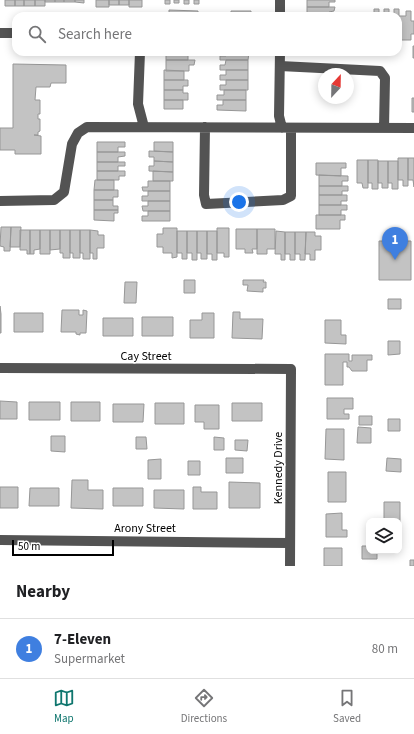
<!DOCTYPE html>
<style>
:root{--surface:#fff;--page:#f6f6f6;--text:#202124;--muted:#757577;--line:#e0e0e0;--accent:#0f766e}
body{margin:0;font-family:"Source Sans 3",sans-serif;background:var(--page);color:var(--text)}
.controls{position:absolute;right:12px;bottom:12px;display:grid;overflow:hidden;border-radius:8px;box-shadow:0 2px 10px #0003}
.controls button{width:36px;height:36px;display:grid;place-items:center;padding:0;border:0;border-bottom:1px solid var(--line);background:var(--surface);color:var(--text);font:20px sans-serif}
.compass{position:absolute;left:318px;top:68px;width:36px;height:36px;border-radius:50%;background:var(--surface);box-shadow:0 2px 10px #0003;rotate:22deg}
.scale{position:absolute;left:12px;bottom:10px;width:102px;box-sizing:border-box;padding-left:4px;border:2px solid #000;border-top:0;font-size:11px;line-height:14px;white-space:nowrap;color:#000;-webkit-text-stroke:3px #fff;paint-order:stroke}
.you{position:absolute;left:239px;top:202px;width:14px;height:14px;margin:-10px;border:3px solid #fff;border-radius:50%;background:#1a73e8;box-shadow:0 0 0 6px #1a73e833}
.badge{display:grid;place-items:center;width:26px;height:26px;border-radius:50%;background:var(--accent);color:#fff;font-size:13px;font-weight:700}
.pin{position:absolute;translate:-50% -33px;filter:drop-shadow(0 1px 2px #0008)}
.pin::after{content:'';position:absolute;top:21px;width:14px;height:12px;background:inherit;clip-path:polygon(0 0,100% 0,50% 100%)}
.list{margin:0;padding:0;list-style:none}
h2{display:flex;justify-content:space-between;align-items:center;height:52px;margin:0;padding:0 16px;font-size:17px}
h2 small{font-size:13px;font-weight:400;color:var(--muted)}
.list li{display:grid;grid-template-columns:26px 1fr auto;gap:12px;align-items:center;box-sizing:border-box;height:60px;padding:0 16px;border-top:1px solid var(--line)}
.list b{display:block;font-size:15px;white-space:nowrap}
.list p{margin:0;font-size:13px;white-space:nowrap;color:var(--muted)}
.list em{font-size:13px;font-style:normal;color:var(--muted)}
.icon{flex:none;width:22px;height:22px;fill:none;stroke:currentColor;stroke-width:2;stroke-linecap:round;stroke-linejoin:round}
.map{position:relative;flex:none;width:414px;height:566px;overflow:hidden}
.search{position:absolute;background:var(--surface);box-shadow:0 2px 10px #0003;left:12px;right:12px;top:12px;height:44px;display:flex;align-items:center;gap:10px;box-sizing:border-box;padding:0 14px;border-radius:12px;color:var(--muted);font-size:15px}
.sheet{height:112px;background:var(--surface)}
nav{display:flex;justify-content:space-around;align-items:center;box-sizing:border-box;height:56px;border-top:1px solid var(--line);background:var(--surface);font-size:11px;color:var(--muted)}
nav a{display:grid;justify-items:center;gap:2px}
nav .on{color:var(--accent)}
.map>svg:first-child{display:block}
.building{fill:#c3c3c3;stroke:#979797}
.lines{fill:none;stroke-linecap:round;stroke-linejoin:round}
.minor{stroke:#535353;stroke-width:10}
.labels{text-anchor:middle;stroke-width:3;stroke-linejoin:round;paint-order:stroke}
.street-label{font-size:12px;fill:#000;stroke:#fff}
</style>
<div class="map">
<svg width="414" height="566" viewBox="0 0 414 566">
<rect width="100%" height="100%" fill="#fff"/>
<path class="building" d="M5 0H15V6H5Z
M15 0H24V6H15Z
M24 0H35V6H24Z
M35 0H45V6H35Z
M45 0H55V2H45Z
M55 0H64V2H55Z
M64 0H75V2H64Z
M75 0H84V3L75 2Z
M96 0H109V7H96Z
M109 0H119V5H109Z
M119 0H129V5H119Z
M129 0H142V7H129Z
M165 0H170V4H165Z
M174 0H179V3H174Z
M184 0H189V4H184Z
M194 0H199V4H194Z
M307 0H335V2H329V7H307Z
M307 7H335L334 11 329 12V16H307Z
M374 9H379V16H369V14H374Z
M384 9H389V16H379V14H384Z
M394 9H399V37L398 16H389V14H394Z
M169 10 198 11V15L169 16Z
M231 11H251V16H231Z
M406 11H411V21H414V34H411V40H399V16H406Z
M413 46H414V58H413Z
M166 52H194V55H188V60H166Z
M226 52H249L248 60H220V56H226Z
M166 60H195L194 65H189V71H166Z
M226 60H248V70H220V65H225Z
M13 64 66 65V83H51L50 87H36L35 100H40V114H38V119H40V131L38 132V135H34L41 136V154H15V150H0V128H13Z
M164 70 184 71V80H164Z
M226 70H248V80H220V75H226Z
M164 80H188V86H183V90H164Z
M226 80H248V90H220V85H226Z
M164 90H183V93H188V100H164Z
M224 90H246V100H217V95H224Z
M412 98H414V112H412Z
M164 100H183V109H164Z
M223 100H246V111L217 110V105H223Z
M97 142H125V147H118V152H97Z
M154 142H173V152L154 151Z
M149 151 173 152V162L154 161V157H149Z
M97 152H125V156L118 157V162H97Z
M398 158H408V186H403V180H398Z
M408 158H414V187L413 180H408Z
M357 160H368V188H363L362 183H357Z
M368 160H378V189H372V183H368Z
M154 161 173 162V172L149 171V166H154Z
M378 161H388V188H382V183H378Z
M388 161H398V189H392V183H388Z
M97 162H125V166H118V171H97Z
M316 163H346V168H341V176L316 175Z
M97 171H125V176H119V180H97Z
M153 171 173 172V181H153Z
M319 175 348 176V181H342V186H319Z
M95 180H114V190H94Z
M148 181H170V191H143L142 187H148Z
M319 186H348V191H342V195H319Z
M94 190H118V197H113V200H94Z
M148 191H170V201H142V196H148Z
M319 195H347V201H341V205H319Z
M94 200H113V206H118V210H94Z
M148 201H170V211H143L142 206H148Z
M319 205H347V210H341V215H319Z
M94 210H118V213H114V221L94 220Z
M148 211H170V221H142V216H148Z
M316 215H345V220H340V229H316Z
M1 227H11L10 251H4V247L0 246Z
M11 227H21L20 247H10Z
M163 228H177V257L172 258V253H163V247H157V234H163Z
M217 228H229V257H224V253H217Z
M236 229H257V249H252L253 253H245V249H236Z
M257 229H275V249H267V254H257Z
M20 230H30V254H27V250H20Z
M30 230H40V249L34 250V254H30Z
M40 230H50V254H40Z
M50 230H60V249L50 250Z
M60 230H70V258H63V253H60Z
M70 230H80V258H73V253H70Z
M80 230H90V259H83V253H80Z
M90 230 98 231V235H104V248H97V259H93V253H90Z
M177 231H187V259H182V253H177Z
M187 231H197V260H192V253H187Z
M197 231H207V259H201V253H197Z
M207 231H217V260H212V254H207Z
M276 231 285 232V260H281V254H275Z
M285 232H295V260H290V254H285Z
M295 232H306L305 260H300V254H295Z
M306 232H315V236H321V250H315V260H310V254H305Z
M379 241H411V280H379Z
M184 280H195V293H184Z
M243 280H264L263 282H266V288H263V292L247 291 248 285H243Z
M125 282H137L136 303H124Z
M388 299H401V309H388Z
M0 306 1 314V333H0Z
M62 310H79V315H83V310L87 311 86 333H80V335L76 334V332H61Z
M233 312H240V319H263L262 339 232 338Z
M14 313H43V332H14Z
M202 313H214V338H190V320H202Z
M142 317H173V336H142Z
M103 318H133V336H103Z
M325 320H341V335H346V344L325 343Z
M388 341H400V354L388 355Z
M325 354H349V361H352V355H372V360H367V371H352L349 367H347V362H343V385H325Z
M327 398H353V409H344V414H349V419H327Z
M0 401 17 402V419H0Z
M29 402H60V420H29Z
M71 402H100V421H71Z
M155 403H184V424H155Z
M232 403H262V421H232Z
M113 404H144L143 422H113Z
M195 405H219V429H204V422H195Z
M359 416H372V425H359Z
M388 419H400V431H388Z
M358 427 371 428V443H357Z
M326 429H344V460L325 459Z
M51 436H65V452L51 451Z
M136 437H146L147 449H136Z
M214 437 224 438V450H214Z
M235 440H248L247 451 235 450Z
M226 458H243V473H226Z
M387 458 401 459V472L386 471Z
M161 459V479H148V460Z
M188 461H200V475H188Z
M328 472H346V502H328Z
M72 480H88V490H103V509L71 508Z
M229 482 260 483V508H229Z
M0 487H18V508H0Z
M193 487H201V492H217V509H193Z
M30 488H59V506H29Z
M113 488H143V506H113Z
M154 490H184V509L154 508Z
M384 502H400V522L384 521Z
M342 513V530H347V537H326V514Z
M362 546H369V551H377V559H362Z
M324 548H342V566H324Z
M410 560H414V566H410Z"/>
<g class="lines">
<path class="minor" d="M280 0V16
M0 33H16
M140 52 138 104 144 127
M280 52 279 116 282 128
M280 66 380 71 385 78 384 128
M205 127 204 195 206 204 283 200 291 196V128
M0 201 54 200 64 192 72 144 78 133 87 127 414 128
M0 368 291 369 290 566
M0 540 290 543"/>
</g>
<g class="labels">
<g class="street-label">
<text x="146" y="360">Cay Street</text>
<text transform="translate(278 468) rotate(-90)" y="4">Kennedy Drive</text>
<text x="145" y="532">Arony Street</text>
</g>
</g>
</svg>
<div class="controls">
<button><svg class="icon" aria-label="layers" viewBox="0 0 24 24"><path d="M12 4l9 5-9 5-9-5zM3 14l9 5 9-5"/></svg></button>
</div>
<svg class="compass" viewBox="-18 -18 36 36"><path d="M0-13l5 13h-10z" fill="#e53935"/><path d="M0 13l5-13h-10z" fill="#757577"/></svg>
<div class="scale">50 m</div>
<div class="you"></div>
<div class="pin badge" style="left:395px;top:260px;background:#3f7fe0">1</div>
<div class="search"><svg class="icon" aria-label="search" viewBox="0 0 24 24"><circle cx="10" cy="10" r="6"/><path d="M15 15l6 6"/></svg>Search here</div>
</div>
<section class="sheet">
<h2>Nearby<small></small></h2>
<ul class="list">
<li><span class="badge" style="background:#3f7fe0">1</span><div><b>7-Eleven</b><p>Supermarket</p></div><em>80 m</em></li>
</ul>
</section>
<nav>
<a class="on"><svg class="icon" aria-label="map" viewBox="0 0 24 24"><path d="M3 6l6-2 6 2 6-2v14l-6 2-6-2-6 2zM9 4v14M15 6v14"/></svg>Map</a>
<a><svg class="icon" aria-label="directions" viewBox="0 0 24 24"><path d="M12 3l9 9-9 9-9-9zM9 14v-3h6M13 9l2 2-2 2"/></svg>Directions</a>
<a><svg class="icon" aria-label="saved" viewBox="0 0 24 24"><path d="M7 4h10v16l-5-4-5 4z"/></svg>Saved</a>
</nav>
